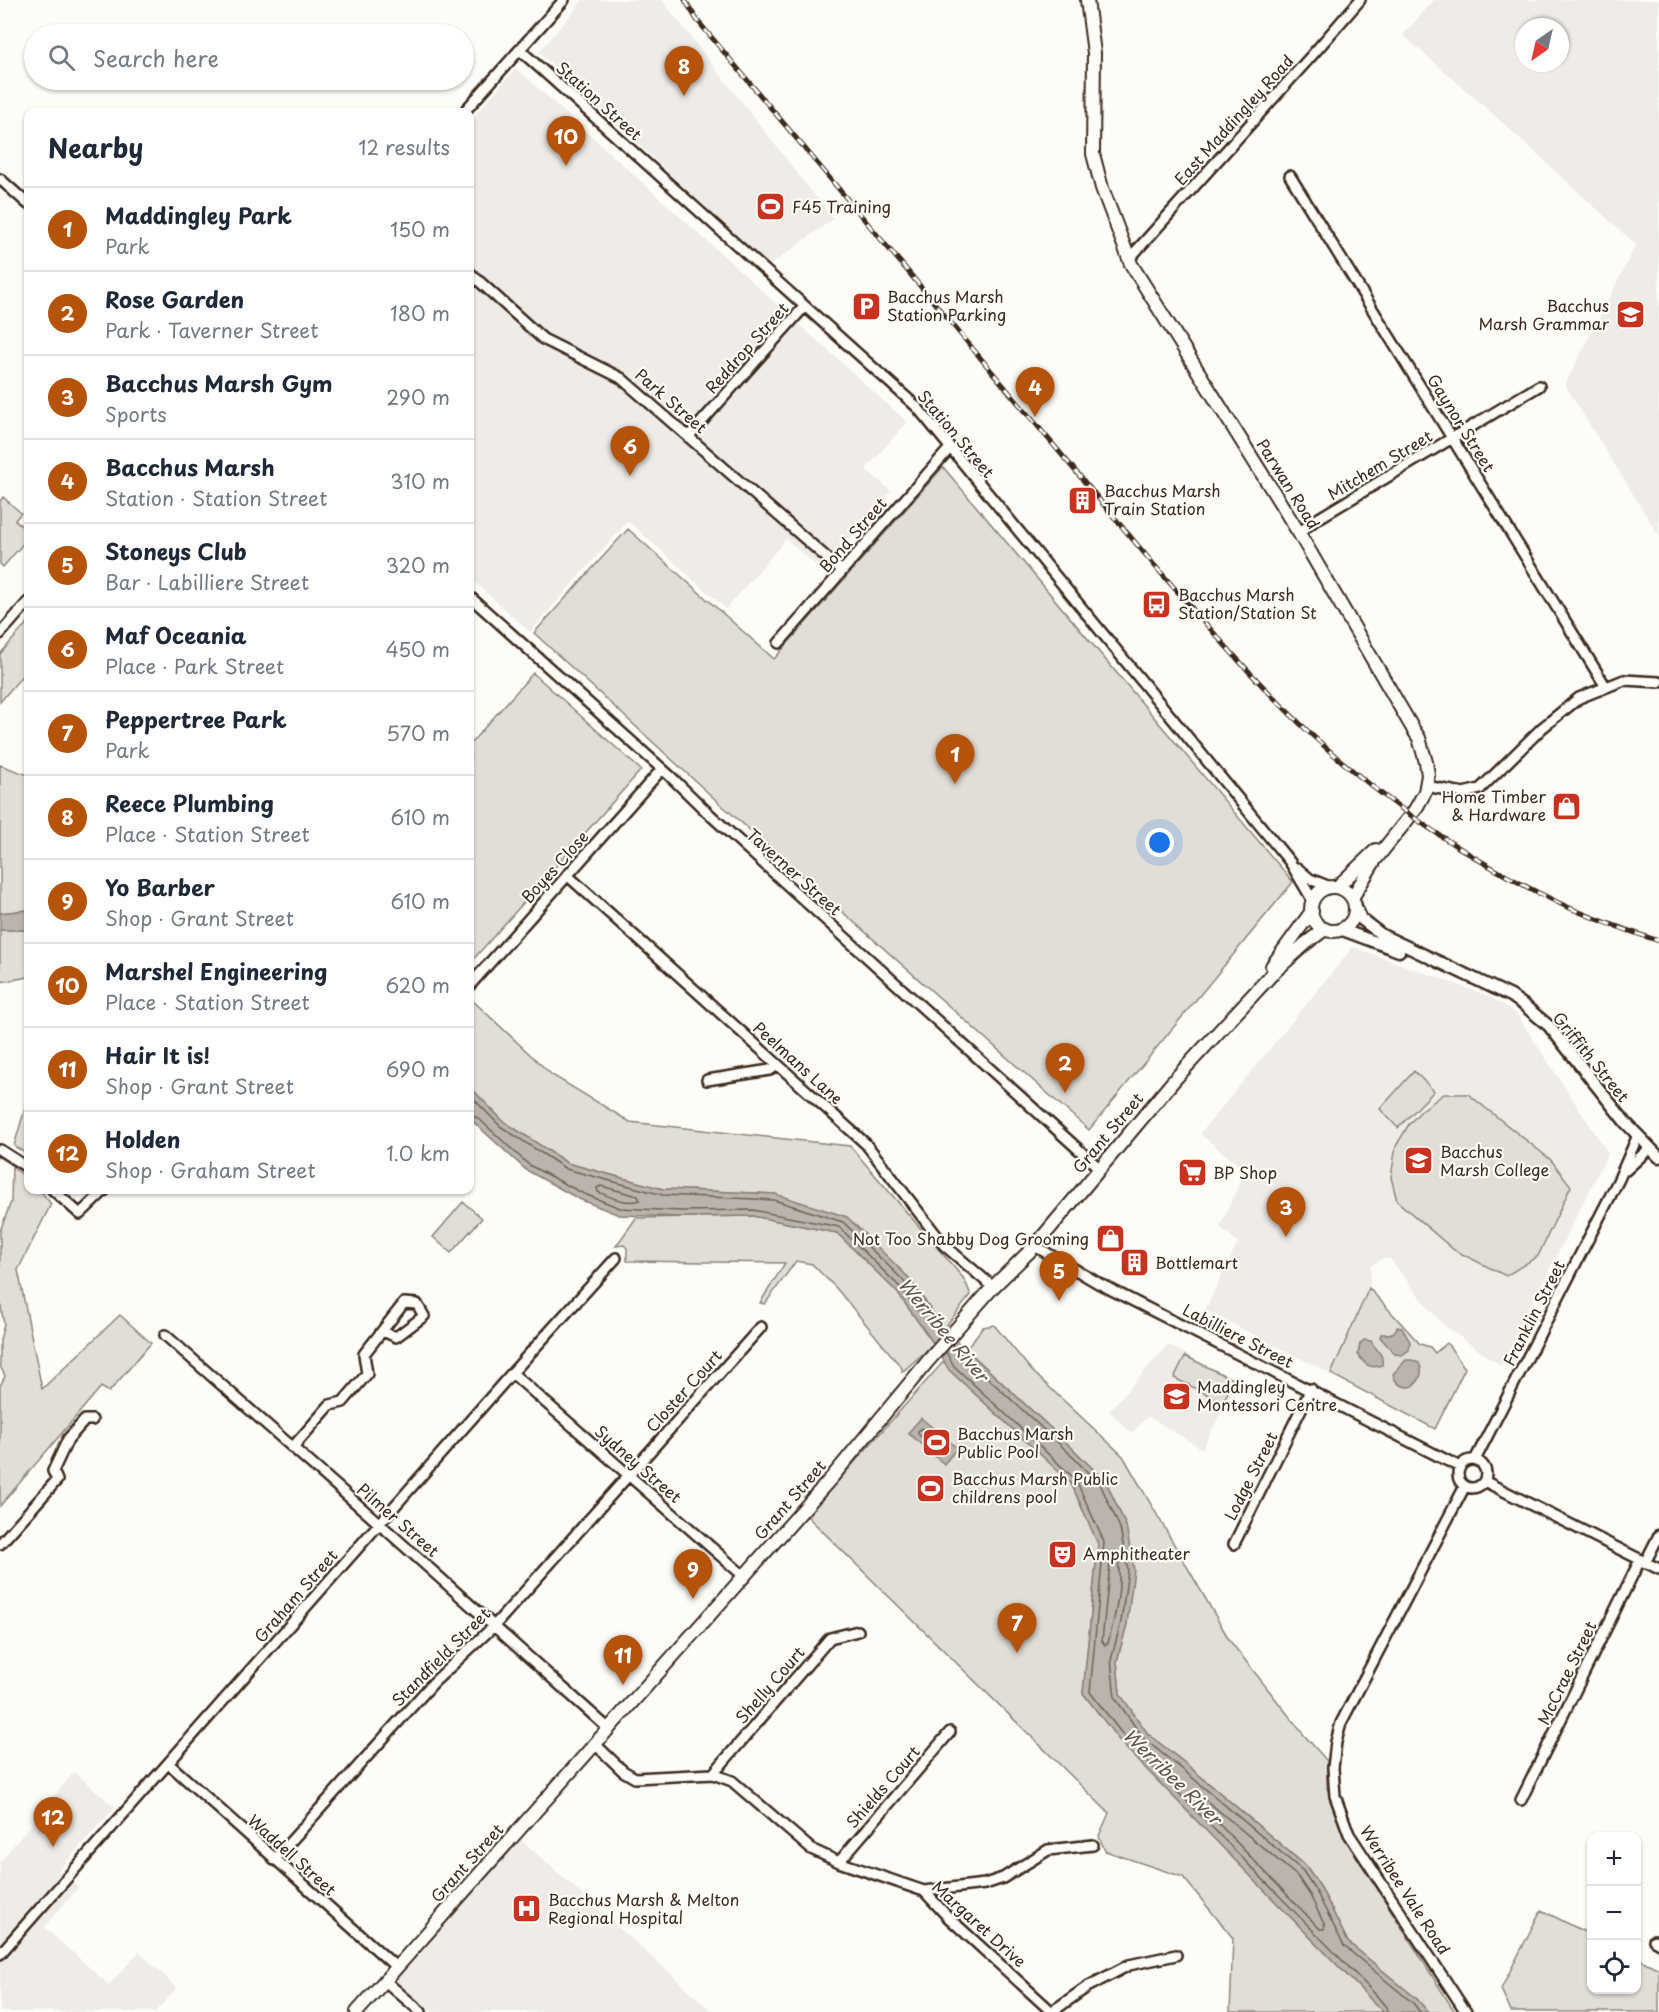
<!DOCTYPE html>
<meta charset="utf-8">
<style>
:root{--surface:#fff;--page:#f6f6f7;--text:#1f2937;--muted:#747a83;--line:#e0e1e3;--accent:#b45309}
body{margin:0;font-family:"Playpen Sans",sans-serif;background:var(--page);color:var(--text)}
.controls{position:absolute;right:18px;bottom:18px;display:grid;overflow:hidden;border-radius:12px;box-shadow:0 2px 4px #0004}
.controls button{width:54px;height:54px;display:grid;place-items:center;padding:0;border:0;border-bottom:2px solid var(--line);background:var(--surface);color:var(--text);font:30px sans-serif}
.compass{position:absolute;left:1515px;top:18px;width:54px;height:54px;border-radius:50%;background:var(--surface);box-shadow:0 2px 4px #0004;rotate:214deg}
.you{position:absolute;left:1160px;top:843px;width:21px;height:21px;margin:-15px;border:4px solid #fff;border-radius:50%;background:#1a73e8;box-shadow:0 0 0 9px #1a73e833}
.badge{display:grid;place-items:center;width:39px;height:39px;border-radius:50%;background:var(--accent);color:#fff;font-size:20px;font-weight:700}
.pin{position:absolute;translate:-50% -50px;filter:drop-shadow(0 2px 3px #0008)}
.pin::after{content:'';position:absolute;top:32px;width:21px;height:18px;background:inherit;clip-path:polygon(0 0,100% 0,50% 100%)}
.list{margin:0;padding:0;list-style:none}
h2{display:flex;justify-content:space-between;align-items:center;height:78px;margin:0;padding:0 24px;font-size:26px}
h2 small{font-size:20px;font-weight:400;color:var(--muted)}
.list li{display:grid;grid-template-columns:39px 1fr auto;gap:18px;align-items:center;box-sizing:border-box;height:84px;padding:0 24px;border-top:2px solid var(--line)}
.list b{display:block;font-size:22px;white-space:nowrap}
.list p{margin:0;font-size:20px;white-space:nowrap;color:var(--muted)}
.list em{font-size:20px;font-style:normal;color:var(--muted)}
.icon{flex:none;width:33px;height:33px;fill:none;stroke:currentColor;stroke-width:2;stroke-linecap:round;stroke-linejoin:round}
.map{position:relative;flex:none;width:1659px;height:2012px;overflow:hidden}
.search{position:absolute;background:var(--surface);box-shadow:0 2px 4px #0004;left:24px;top:24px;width:450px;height:66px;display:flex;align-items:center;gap:15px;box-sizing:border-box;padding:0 21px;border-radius:33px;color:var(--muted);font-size:22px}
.panel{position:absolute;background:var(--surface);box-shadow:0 2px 4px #0004;left:24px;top:108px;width:450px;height:1086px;border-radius:12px}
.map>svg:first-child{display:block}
.built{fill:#efece7;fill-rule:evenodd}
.green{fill:#e1ded7;stroke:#8e847a;stroke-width:1.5}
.water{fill:#bbb4ad;stroke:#887d74;stroke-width:1.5}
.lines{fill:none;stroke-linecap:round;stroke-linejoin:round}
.shore{stroke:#6e6157;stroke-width:1.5}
.minor-casing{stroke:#3b2a1e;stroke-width:14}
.tertiary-casing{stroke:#3b2a1e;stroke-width:15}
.secondary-casing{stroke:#3b2a1e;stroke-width:16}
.minor{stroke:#fdfcf7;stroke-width:9}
.tertiary{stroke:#fdfcf7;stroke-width:10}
.secondary{stroke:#fdfcf7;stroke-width:12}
.rail-casing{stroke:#3b2a1e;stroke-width:5}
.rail{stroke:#fdfcf7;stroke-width:3;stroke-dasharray:9;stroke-linecap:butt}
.labels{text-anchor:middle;stroke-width:4.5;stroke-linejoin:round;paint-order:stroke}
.street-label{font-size:16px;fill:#3b2a1e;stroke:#fdfcf7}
.poi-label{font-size:16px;fill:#3b2a1e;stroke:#fdfcf7;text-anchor:start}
.water-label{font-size:18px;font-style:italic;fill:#615349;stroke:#fdfcf7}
</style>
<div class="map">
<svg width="1659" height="2012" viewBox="0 0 1659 2012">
<rect width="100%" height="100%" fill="#fdfcf7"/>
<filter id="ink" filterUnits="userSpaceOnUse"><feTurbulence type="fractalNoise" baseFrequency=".0167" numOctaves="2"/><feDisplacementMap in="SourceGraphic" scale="12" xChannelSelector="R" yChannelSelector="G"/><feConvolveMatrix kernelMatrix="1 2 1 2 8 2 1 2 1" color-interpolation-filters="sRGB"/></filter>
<g filter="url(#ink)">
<path class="built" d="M583 0H662L833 219 769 266 539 52Z
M1434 0H1659V536L1565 385 1636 245 1502 122 1403 35ZM1524 27H1560V63H1524Z
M516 68 907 422 866 469 891 491 822 571 786 539 726 609 628 521 530 632 470 578V121Z
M1353 947 1489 996 1516 1013 1608 1153 1501 1366 1446 1327 1430 1310 1390 1259H1382L1371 1266 1369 1288 1331 1374 1205 1310 1238 1242 1220 1227 1245 1170 1200 1134Z
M1168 1345 1238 1381 1202 1449 1148 1416 1132 1433 1109 1411Z
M74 1772 115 1807 59 1870 78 1888 44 1927 109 1985 139 1952 177 1988 155 2012H0V1862Z
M519 1838 713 2012H431L394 1978Z"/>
<path class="green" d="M943 467 1293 882 1089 1130 717 801 534 633 628 529 774 659Z
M3 497 21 513 15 520 28 532V538L3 567 0 564V501Z
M28 622V669L0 702V654Z
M533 673 641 770 470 963V744Z
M0 765 28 775V910L0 913Z
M0 930H28V977L0 982Z
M470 998 552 1075 630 1122 850 1146 964 1279 971 1295 944 1328 908 1277 775 1194 663 1189 567 1163 503 1121 470 1087Z
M1414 1071 1434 1091 1398 1128 1380 1109Z
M1444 1094H1468L1551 1160 1571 1186 1538 1256 1506 1276 1454 1250 1397 1201 1391 1177 1396 1146 1409 1124 1422 1110Z
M28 1098V1155L14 1146Z
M12 1167 28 1179V1190H40L51 1204 18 1270 42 1389 120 1315 151 1343 109 1392 101 1387 0 1506V1386L5 1376 0 1366V1340L4 1324 0 1301V1231L11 1202Z
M463 1202 482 1218 451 1253 433 1237Z
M753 1216 837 1233 897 1292 934 1344 902 1372V1368L837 1289 812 1264 796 1261 765 1304 760 1303 785 1263 627 1261V1248L624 1245 616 1246 636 1218Z
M1369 1288 1420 1344 1430 1347 1435 1353 1447 1343 1465 1368 1435 1429 1331 1374Z
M994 1325 1032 1371 1123 1456 1230 1641 1304 1735 1327 1761V1788L1347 1841 1455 2012H1428L1417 1999 1348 1942 1321 1888 1307 1867 1186 1764 1148 1734 1120 1695 1117 1661 1127 1624 1126 1526 1106 1482 1072 1448 966 1349 983 1327Z
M1185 1356 1234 1380 1223 1402 1174 1378Z
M944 1361 1071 1483 1098 1544 1083 1693 1124 1746 1383 2012H1230L1233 1938 1183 1877 1105 1851 1099 1836 1109 1813 807 1516Z
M1541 1910 1591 1935 1592 1990H1636L1637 1958 1659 1969V2012H1511L1501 1989Z"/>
<path class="water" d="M28 910V930H0V913Z
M470 1087 503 1121 567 1163 663 1189 775 1194 847 1217 908 1277 944 1329 1072 1448 1106 1482 1126 1526 1134 1570 1127 1624 1117 1661 1120 1694 1148 1734 1186 1764 1307 1867 1321 1888 1348 1942 1417 1999 1428 2012H1383L1121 1743 1083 1693 1098 1544 1071 1483 949 1370 934 1344 897 1292 837 1233 753 1216 681 1217 619 1215 579 1199 526 1170 470 1119Z
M1397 1327 1402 1328 1410 1342 1409 1350 1402 1355 1395 1354 1380 1337 1381 1334C1389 1334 1394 1335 1397 1327Z
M1364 1340 1371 1341C1376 1351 1384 1353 1382 1365 1370 1370 1364 1364 1358 1354L1360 1344Z
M1406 1360H1412L1419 1363C1424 1372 1420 1383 1410 1387 1401 1387 1395 1383 1393 1374Z
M921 1418 957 1448 944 1464 908 1433Z"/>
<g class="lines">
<path class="shore" d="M470 1095 500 1126 566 1169 663 1195 774 1200 843 1222 903 1280 922 1309 917 1310 901 1288 839 1227 753 1210 681 1211 620 1208 582 1193 529 1165 478 1118 470 1115
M601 1186 638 1196 640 1200C626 1205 611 1197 598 1192L597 1188Z
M952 1345 1068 1452 1101 1486 1120 1528 1128 1570 1121 1622 1111 1660 1115 1698 1144 1739 1182 1769 1303 1871 1316 1891 1344 1946 1413 2003 1420 2012
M946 1352 954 1366 1076 1480 1104 1542 1090 1692 1126 1739 1376 1995 1386 2007 1387 2012
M921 1428 947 1447 945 1453 941 1454 918 1434V1431Z
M1114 1551 1117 1553C1123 1582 1116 1614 1108 1643L1105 1645 1102 1641 1111 1554Z
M1195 1791 1297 1876 1310 1895 1325 1926 1324 1929H1320L1193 1797V1794Z"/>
<defs>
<path id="minor" d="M520 50 917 407 1290 862 1313 901
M464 112 564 0
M1290 176 1606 687
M0 179 28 204
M1129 259 1314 53 1360 0
M470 273 543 339 621 378 842 571
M689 436 804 307
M1299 533 1314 521 1539 386
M470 597 670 776 707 812 1099 1168
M0 634 28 602
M779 643 950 448
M1426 786 1463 793 1480 789 1542 728 1579 698 1624 680 1659 682
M1297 868 1310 879 1330 887
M567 875 866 1144 944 1245 993 1287
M470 985 662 769
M707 1080 770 1070 778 1065
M0 1150 28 1168
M1626 1170 1650 1148
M53 1190 80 1214 105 1190
M1035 1246 1098 1283 1460 1467
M165 1335 391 1534 609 1729
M512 1373 745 1577
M293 1447 330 1405 343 1402 367 1374 364 1354 404 1303 417 1304 424 1316 396 1337 383 1331
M1475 1460 1619 1179 1638 1135
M1458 1474a14 14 0 1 1 28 0a14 14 0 1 1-28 0Z
M1484 1481 1659 1569
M1465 1486 1341 1723 1336 1742 1333 1768 1335 1796 1349 1834 1466 2012
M0 1544 57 1480 53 1471 68 1439 85 1420H92
M1234 1544 1311 1389
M1645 1563 1659 1535
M596 1745 623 1771 635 1778 713 1774 732 1781 811 1849 839 1862 924 1891 948 1917 1052 2012
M169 1764 396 1967
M713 1774 830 1638 858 1631
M1521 1800 1640 1560
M274 1860 433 1683 494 1626 761 1327
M839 1862 950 1732
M924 1891 985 1884 1003 1878 1048 1850 1093 1845
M1654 1940 1659 1943
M0 1954 512 1373 616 1258
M384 1980 421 2012
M1053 2011 1087 1987 1129 1965 1176 1955"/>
<path id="tertiary" d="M1355 904 1361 919 1382 935 1511 996 1525 1006 1549 1026 1626 1123 1659 1157
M1340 929 1399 951"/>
<path id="secondary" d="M1087 0 1094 53 1093 154 1102 188 1131 264 1299 533 1413 729 1419 738 1426 762 1428 775 1425 792 1415 810 1375 860 1352 898
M1337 887 1376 850
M1311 909a22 22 0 1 1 44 0a22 22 0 1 1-44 0Z
M1272 966 1312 911
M357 2012 833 1476 928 1361 993 1287 1035 1246 1175 1079 1274 972 1305 944 1325 929"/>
</defs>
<use href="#minor" class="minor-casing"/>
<use href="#tertiary" class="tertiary-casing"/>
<use href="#secondary" class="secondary-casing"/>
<use href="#minor" class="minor"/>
<use href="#tertiary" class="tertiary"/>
<use href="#secondary" class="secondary"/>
<defs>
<path id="rail" d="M685 0 697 20 1155 566C1206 624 1256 683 1313 736 1387 804 1471 861 1561 904 1593 919 1626 930 1659 941"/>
</defs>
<use href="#rail" class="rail-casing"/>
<use href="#rail" class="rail"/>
</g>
</g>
<defs>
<symbol id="stadium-square" viewBox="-11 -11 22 22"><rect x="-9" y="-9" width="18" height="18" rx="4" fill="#c8321e" stroke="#fdfcf7"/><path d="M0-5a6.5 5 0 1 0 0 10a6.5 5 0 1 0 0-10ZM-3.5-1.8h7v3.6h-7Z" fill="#fff"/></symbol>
<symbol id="parking-square" viewBox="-11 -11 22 22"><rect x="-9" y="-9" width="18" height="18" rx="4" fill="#c8321e" stroke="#fdfcf7"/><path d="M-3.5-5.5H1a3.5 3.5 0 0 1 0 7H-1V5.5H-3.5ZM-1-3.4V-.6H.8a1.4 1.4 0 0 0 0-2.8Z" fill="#fff"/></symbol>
<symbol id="school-square" viewBox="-11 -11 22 22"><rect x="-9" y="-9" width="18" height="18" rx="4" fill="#c8321e" stroke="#fdfcf7"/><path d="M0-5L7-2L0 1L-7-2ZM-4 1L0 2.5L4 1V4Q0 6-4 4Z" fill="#fff"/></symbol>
<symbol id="building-square" viewBox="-11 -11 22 22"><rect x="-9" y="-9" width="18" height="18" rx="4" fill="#c8321e" stroke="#fdfcf7"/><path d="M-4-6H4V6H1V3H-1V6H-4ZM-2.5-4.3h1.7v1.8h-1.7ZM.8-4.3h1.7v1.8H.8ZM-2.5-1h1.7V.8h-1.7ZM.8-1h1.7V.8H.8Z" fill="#fff"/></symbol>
<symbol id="bus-square" viewBox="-11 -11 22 22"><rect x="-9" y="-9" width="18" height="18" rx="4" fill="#c8321e" stroke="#fdfcf7"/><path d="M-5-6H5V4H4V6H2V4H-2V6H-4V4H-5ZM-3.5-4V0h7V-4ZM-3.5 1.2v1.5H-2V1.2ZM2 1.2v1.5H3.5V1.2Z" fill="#fff"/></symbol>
<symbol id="shop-square" viewBox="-11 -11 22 22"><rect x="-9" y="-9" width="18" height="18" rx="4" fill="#c8321e" stroke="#fdfcf7"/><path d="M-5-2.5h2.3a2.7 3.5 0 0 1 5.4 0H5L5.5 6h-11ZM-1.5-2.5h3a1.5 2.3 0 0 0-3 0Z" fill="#fff"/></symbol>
<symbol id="supermarket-square" viewBox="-11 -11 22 22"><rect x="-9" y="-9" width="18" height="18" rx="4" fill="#c8321e" stroke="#fdfcf7"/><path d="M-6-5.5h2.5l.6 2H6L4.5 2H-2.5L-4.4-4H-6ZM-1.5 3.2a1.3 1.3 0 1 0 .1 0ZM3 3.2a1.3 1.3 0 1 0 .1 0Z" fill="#fff"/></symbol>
<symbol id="theatre-square" viewBox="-11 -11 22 22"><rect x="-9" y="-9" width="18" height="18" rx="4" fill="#c8321e" stroke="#fdfcf7"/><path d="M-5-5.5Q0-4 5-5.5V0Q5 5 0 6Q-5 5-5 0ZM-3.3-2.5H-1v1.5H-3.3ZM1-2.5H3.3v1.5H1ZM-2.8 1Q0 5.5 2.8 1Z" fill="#fff"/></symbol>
<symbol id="hospital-square" viewBox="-11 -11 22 22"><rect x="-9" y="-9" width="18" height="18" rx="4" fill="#c8321e" stroke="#fdfcf7"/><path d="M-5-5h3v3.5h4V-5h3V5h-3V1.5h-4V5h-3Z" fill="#fff"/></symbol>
</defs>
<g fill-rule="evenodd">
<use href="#stadium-square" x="754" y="190" width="33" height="33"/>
<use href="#parking-square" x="850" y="290" width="33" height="33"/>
<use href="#school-square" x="1614" y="298" width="33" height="33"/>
<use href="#building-square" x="1066" y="484" width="33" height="33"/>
<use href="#bus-square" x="1140" y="588" width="33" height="33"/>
<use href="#shop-square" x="1550" y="790" width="33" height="33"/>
<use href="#school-square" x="1402" y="1144" width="33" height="33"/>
<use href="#supermarket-square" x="1176" y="1156" width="33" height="33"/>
<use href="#shop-square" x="1094" y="1222" width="33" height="33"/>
<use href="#building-square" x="1118" y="1246" width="33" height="33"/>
<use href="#school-square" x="1160" y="1380" width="33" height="33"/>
<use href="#stadium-square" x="920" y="1426" width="33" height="33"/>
<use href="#stadium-square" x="914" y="1472" width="33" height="33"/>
<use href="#theatre-square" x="1046" y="1538" width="33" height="33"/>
<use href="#hospital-square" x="510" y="1892" width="33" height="33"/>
</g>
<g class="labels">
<g class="street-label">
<text transform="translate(599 101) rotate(42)" y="6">Station Street</text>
<text transform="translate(1234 120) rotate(-48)" y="6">East Maddingley Road</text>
<text transform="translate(747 348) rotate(-48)" y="6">Reddrop Street</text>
<text transform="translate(671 401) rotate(41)" y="6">Park Street</text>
<text transform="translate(1461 423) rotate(58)" y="6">Gaynor Street</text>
<text transform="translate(956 434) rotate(50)" y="6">Station Street</text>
<text transform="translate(1380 465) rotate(-31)" y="6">Mitchem Street</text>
<text transform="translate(1288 484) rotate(58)" y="6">Parwan Road</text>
<text transform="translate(853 535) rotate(-49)" y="6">Bond Street</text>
<text transform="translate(555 867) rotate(-48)" y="6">Boyes Close</text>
<text transform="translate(794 872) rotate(42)" y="6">Taverner Street</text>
<text transform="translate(1591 1057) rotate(51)" y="6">Griffith Street</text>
<text transform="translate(798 1063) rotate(42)" y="6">Peelmans Lane</text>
<text transform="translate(1108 1133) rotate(-50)" y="6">Grant Street</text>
<text transform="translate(1534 1313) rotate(-63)" y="6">Franklin Street</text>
<text transform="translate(1238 1336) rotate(27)" y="6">Labilliere Street</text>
<text transform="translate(684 1391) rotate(-48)" y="6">Closter Court</text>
<text transform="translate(638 1464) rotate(41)" y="6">Sydney Street</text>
<text transform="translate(1251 1476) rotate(-63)" y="6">Lodge Street</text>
<text transform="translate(790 1500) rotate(-49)" y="6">Grant Street</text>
<text transform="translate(398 1520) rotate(41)" y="6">Pilmer Street</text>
<text transform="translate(296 1596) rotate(-49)" y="6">Graham Street</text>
<text transform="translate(441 1657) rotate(-45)" y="6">Standfield Street</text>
<text transform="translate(1567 1673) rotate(-64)" y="6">McCrae Street</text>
<text transform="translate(770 1685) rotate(-49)" y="6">Shelly Court</text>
<text transform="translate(883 1787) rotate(-49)" y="6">Shields Court</text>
<text transform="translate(292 1855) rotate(42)" y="6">Waddell Street</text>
<text transform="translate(467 1863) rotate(-48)" y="6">Grant Street</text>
<text transform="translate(1405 1890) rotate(57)" y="6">Werribee Vale Road</text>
<text transform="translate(979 1924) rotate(42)" y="6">Margaret Drive</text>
</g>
<g class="poi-label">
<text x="792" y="213">F45 Training</text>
<text x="887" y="303">Bacchus Marsh<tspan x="887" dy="18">Station Parking</tspan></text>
<text x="1609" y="312" text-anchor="end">Bacchus<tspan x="1609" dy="18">Marsh Grammar</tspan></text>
<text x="1104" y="497">Bacchus Marsh<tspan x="1104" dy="18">Train Station</tspan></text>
<text x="1178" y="601">Bacchus Marsh<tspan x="1178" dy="18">Station/Station St</tspan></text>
<text x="1546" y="803" text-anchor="end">Home Timber<tspan x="1546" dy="18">&amp; Hardware</tspan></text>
<text x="1440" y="1158">Bacchus<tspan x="1440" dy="18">Marsh College</tspan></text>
<text x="1213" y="1179">BP Shop</text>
<text x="1089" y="1245" text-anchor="end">Not Too Shabby Dog Grooming</text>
<text x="1155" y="1269">Bottlemart</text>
<text x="1197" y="1393">Maddingley<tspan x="1197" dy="18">Montessori Centre</tspan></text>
<text x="957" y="1440">Bacchus Marsh<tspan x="957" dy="18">Public Pool</tspan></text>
<text x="952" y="1485">Bacchus Marsh Public<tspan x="952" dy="18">childrens pool</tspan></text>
<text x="1083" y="1560">Amphitheater</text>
<text x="548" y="1906">Bacchus Marsh &amp; Melton<tspan x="548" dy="18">Regional Hospital</tspan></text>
</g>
<g class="water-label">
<text transform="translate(943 1330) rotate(50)" y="6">Werribee River</text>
<text transform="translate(1172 1777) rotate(44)" y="6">Werribee River</text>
</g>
</g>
</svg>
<div class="controls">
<button>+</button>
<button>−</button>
<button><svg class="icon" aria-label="locate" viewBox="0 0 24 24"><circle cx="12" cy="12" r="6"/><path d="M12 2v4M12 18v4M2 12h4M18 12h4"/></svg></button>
</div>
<svg class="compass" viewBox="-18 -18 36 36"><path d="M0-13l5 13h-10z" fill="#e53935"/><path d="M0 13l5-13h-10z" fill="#747a83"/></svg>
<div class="you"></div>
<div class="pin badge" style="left:955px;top:784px">1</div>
<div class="pin badge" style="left:1065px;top:1093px">2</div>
<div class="pin badge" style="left:1286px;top:1237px">3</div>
<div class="pin badge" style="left:1035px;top:417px">4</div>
<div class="pin badge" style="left:1059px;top:1301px">5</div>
<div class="pin badge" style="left:630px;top:476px">6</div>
<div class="pin badge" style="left:1017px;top:1653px">7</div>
<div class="pin badge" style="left:684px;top:96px">8</div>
<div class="pin badge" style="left:693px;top:1599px">9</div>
<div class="pin badge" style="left:566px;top:166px">10</div>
<div class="pin badge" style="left:623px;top:1685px">11</div>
<div class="pin badge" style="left:53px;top:1847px">12</div>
<div class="search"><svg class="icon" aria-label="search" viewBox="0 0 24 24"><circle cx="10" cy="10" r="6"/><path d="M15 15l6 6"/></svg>Search here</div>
<section class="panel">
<h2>Nearby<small>12 results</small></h2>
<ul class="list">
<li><span class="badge">1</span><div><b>Maddingley Park</b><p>Park</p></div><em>150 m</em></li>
<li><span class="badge">2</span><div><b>Rose Garden</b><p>Park · Taverner Street</p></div><em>180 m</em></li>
<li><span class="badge">3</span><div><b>Bacchus Marsh Gym</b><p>Sports</p></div><em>290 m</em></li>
<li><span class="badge">4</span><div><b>Bacchus Marsh</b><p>Station · Station Street</p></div><em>310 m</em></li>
<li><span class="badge">5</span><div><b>Stoneys Club</b><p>Bar · Labilliere Street</p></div><em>320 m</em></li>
<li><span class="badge">6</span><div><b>Maf Oceania</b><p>Place · Park Street</p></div><em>450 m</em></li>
<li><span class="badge">7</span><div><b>Peppertree Park</b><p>Park</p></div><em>570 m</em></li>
<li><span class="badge">8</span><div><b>Reece Plumbing</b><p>Place · Station Street</p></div><em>610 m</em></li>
<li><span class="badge">9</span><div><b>Yo Barber</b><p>Shop · Grant Street</p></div><em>610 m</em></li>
<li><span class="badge">10</span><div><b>Marshel Engineering</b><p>Place · Station Street</p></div><em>620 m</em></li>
<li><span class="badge">11</span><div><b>Hair It is!</b><p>Shop · Grant Street</p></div><em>690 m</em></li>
<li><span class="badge">12</span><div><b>Holden</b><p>Shop · Graham Street</p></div><em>1.0 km</em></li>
</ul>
</section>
</div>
